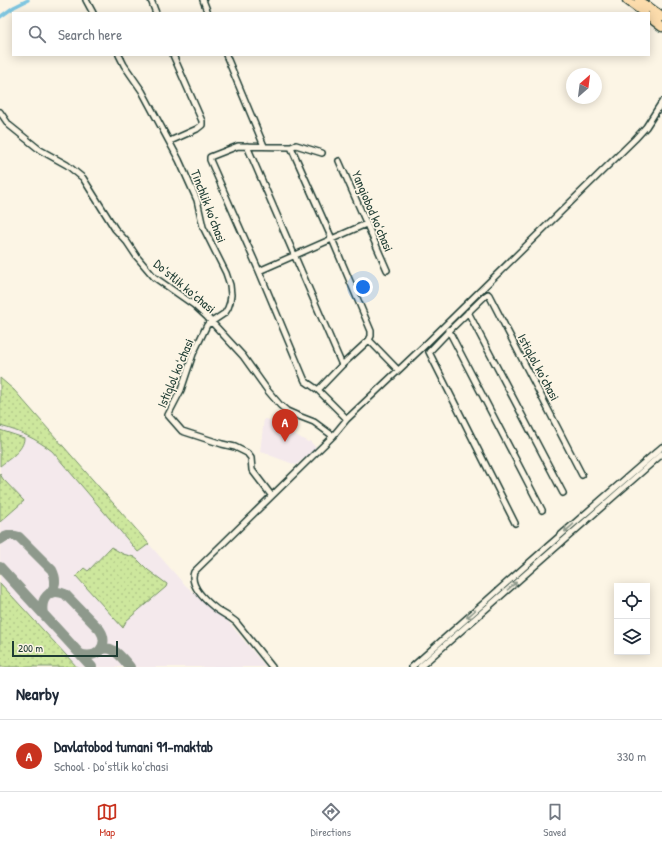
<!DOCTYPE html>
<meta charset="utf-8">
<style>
:root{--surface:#fff;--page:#f2f2f3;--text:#1f2937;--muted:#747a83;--line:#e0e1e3;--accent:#c8321e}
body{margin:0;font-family:"Patrick Hand",sans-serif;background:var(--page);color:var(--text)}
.controls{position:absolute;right:12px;bottom:12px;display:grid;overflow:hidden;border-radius:0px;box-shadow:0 2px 10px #0003}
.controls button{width:36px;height:36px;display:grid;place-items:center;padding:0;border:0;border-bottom:1px solid var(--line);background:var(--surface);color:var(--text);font:20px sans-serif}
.compass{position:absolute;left:566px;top:68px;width:36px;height:36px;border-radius:50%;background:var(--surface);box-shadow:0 2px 10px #0003;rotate:28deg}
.scale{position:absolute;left:12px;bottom:10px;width:106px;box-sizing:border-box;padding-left:4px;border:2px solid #1f3d34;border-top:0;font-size:11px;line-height:14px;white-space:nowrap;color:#1f3d34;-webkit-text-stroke:3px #fcf5e5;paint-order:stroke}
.you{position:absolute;left:363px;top:287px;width:14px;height:14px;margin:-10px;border:3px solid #fff;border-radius:50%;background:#1a73e8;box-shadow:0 0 0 6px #1a73e833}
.badge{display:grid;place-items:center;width:26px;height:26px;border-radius:50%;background:var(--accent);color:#fff;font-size:13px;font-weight:700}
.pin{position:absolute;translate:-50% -33px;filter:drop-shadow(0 1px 2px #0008)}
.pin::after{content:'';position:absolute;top:21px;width:14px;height:12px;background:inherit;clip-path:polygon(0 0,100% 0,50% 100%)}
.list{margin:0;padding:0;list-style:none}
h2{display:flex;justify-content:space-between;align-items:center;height:52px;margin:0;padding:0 16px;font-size:17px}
h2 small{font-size:13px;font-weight:400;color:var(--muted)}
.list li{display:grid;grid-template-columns:26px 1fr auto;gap:12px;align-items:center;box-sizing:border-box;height:72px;padding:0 16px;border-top:1px solid var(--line)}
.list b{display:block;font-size:15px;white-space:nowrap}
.list p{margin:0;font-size:13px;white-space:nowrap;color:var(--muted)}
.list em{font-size:13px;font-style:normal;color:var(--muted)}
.icon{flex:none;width:22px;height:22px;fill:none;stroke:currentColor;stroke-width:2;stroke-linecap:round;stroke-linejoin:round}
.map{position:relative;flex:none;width:662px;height:667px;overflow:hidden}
.search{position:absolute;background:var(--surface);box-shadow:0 2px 10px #0003;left:12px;right:12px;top:12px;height:44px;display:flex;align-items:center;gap:10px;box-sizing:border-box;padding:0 14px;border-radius:0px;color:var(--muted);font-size:15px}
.sheet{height:124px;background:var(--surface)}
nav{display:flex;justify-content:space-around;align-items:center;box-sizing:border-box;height:56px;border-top:1px solid var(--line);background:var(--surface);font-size:11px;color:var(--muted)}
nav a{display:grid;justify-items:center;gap:2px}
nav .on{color:var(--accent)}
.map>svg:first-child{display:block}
.built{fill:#f4e9ec}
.grass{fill:url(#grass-dots);stroke:#769268}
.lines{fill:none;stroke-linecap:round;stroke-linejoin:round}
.canal{stroke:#7fc6e0;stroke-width:3.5}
.taxiway{stroke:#8e998c;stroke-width:10}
.minor-casing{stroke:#1f3d34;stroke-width:8}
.highway-casing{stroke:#1f3d34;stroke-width:11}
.minor{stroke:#fcf5e5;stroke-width:5}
.highway{stroke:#fcdcac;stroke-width:8}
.oneway{stroke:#8e998c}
.labels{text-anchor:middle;stroke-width:3.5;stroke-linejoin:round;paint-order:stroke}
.street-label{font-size:13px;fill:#1f3d34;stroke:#fcf5e5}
</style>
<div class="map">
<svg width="662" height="667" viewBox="0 0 662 667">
<defs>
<pattern id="grass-dots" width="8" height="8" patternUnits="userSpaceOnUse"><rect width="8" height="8" fill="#cde79d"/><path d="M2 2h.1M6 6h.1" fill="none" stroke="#b0c788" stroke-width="1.8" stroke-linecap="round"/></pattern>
</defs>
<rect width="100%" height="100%" fill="#fcf5e5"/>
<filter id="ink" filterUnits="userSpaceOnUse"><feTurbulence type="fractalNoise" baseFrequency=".025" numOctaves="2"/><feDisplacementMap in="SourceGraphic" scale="8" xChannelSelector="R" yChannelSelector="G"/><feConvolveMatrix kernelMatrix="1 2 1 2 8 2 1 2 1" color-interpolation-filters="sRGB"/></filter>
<g filter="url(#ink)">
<path class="built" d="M0 378 14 390 184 584 225 620 226 619 266 667H0Z
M264 419H267L308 442 310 441 316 448 296 465 269 455V454L260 452Z"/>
<path class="grass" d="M0 378 14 390 149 544 138 552 52 451C36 439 20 431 0 426Z
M0 430 24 438C24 450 9 459 0 466Z
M0 474 3 479 24 501 0 522Z
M111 547 123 554 134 557 138 560 148 570 167 584 166 587 126 621 123 628 76 576 84 568 88 571Z
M0 583 77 667H0Z"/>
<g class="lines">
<path class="canal" d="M0 17 14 7 28 0"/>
<path class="taxiway" d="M0 540C6 535 11 534 19 537L52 570C57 580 56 587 48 595
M0 567 92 667
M43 614C40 599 49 587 65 594L100 630C110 645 97 660 80 654
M98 652C111 641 122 658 130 667"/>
<defs>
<path id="minor" d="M86 0 93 13
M151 0 156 13
M203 0 208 13
M119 55 124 65 142 91 179 160 197 200 203 227 226 273 230 285 231 295 230 302 228 308 225 313 207 325 193 354 181 390 168 415 182 431 222 444 235 447 247 453 251 458 252 470 271 495
M226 55 264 146
M0 112 9 125 40 150 67 165 83 178 115 229 127 242 137 257 154 277 194 305 207 317 243 356 268 391 280 405 287 411 296 415 314 422 333 436
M170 141 197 129 202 125V121L173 55
M247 146 342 365
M291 147 296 145 322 153
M339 161 387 270
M259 271 366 224
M468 312 563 493
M448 330 449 331 485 296 488 294 489 295 582 475
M318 390 342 365 369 340
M347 419 318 390 305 381 259 271 210 160V157L238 146 291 147 332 239 371 331V336L369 340 398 370
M515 523 429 352 449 331 542 510
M272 667 236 622C229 616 221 613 215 608 205 600 189 585 194 572L333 436 347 419 424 346 635 139 646 127 662 102
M412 667 547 547 662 447
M420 667 662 454"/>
<path id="highway" d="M627 0 644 13
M639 0 662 17
M649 17 662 27"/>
</defs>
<use href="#minor" class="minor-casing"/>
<use href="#highway" class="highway-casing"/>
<use href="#minor" class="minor"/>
<use href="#highway" class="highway"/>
</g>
<defs><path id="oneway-shaft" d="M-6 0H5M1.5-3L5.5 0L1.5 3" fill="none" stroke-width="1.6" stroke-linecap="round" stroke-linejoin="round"/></defs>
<g class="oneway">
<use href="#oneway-shaft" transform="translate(569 528) rotate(139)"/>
<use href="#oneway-shaft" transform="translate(512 586) rotate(-41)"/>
<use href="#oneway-shaft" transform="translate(471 614) rotate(138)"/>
</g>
</g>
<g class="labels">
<g class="street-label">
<text transform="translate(209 206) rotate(69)" y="5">Tinchlik koʻchasi</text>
<text transform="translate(373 211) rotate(67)" y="5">Yangiobod koʻchasi</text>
<text transform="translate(185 286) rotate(40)" y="5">Doʻstlik koʻchasi</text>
<text transform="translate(539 367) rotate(62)" y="5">Istiqlol koʻchasi</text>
<text transform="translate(175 373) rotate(-67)" y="5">Istiqlol koʻchasi</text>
</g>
</g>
</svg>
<div class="controls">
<button><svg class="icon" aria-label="locate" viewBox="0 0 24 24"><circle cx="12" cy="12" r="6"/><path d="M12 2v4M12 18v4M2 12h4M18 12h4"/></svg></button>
<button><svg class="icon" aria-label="layers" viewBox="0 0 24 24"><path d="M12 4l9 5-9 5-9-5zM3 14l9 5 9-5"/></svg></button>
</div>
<svg class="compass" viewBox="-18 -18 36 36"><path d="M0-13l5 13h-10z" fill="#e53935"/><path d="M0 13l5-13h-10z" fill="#747a83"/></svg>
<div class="scale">200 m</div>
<div class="you"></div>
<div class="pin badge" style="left:285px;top:442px">A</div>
<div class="search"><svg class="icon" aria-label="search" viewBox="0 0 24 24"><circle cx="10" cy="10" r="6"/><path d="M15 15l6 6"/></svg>Search here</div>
</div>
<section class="sheet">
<h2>Nearby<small></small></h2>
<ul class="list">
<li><span class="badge">A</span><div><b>Davlatobod tumani 91-maktab</b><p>School · Doʻstlik koʻchasi</p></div><em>330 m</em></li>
</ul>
</section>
<nav>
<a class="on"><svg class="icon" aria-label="map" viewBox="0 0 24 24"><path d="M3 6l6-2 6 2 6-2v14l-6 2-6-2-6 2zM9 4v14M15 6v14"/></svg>Map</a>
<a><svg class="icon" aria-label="directions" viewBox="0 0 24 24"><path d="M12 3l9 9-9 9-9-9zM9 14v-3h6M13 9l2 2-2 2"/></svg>Directions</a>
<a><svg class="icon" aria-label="saved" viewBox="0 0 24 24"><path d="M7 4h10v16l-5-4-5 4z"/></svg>Saved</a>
</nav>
